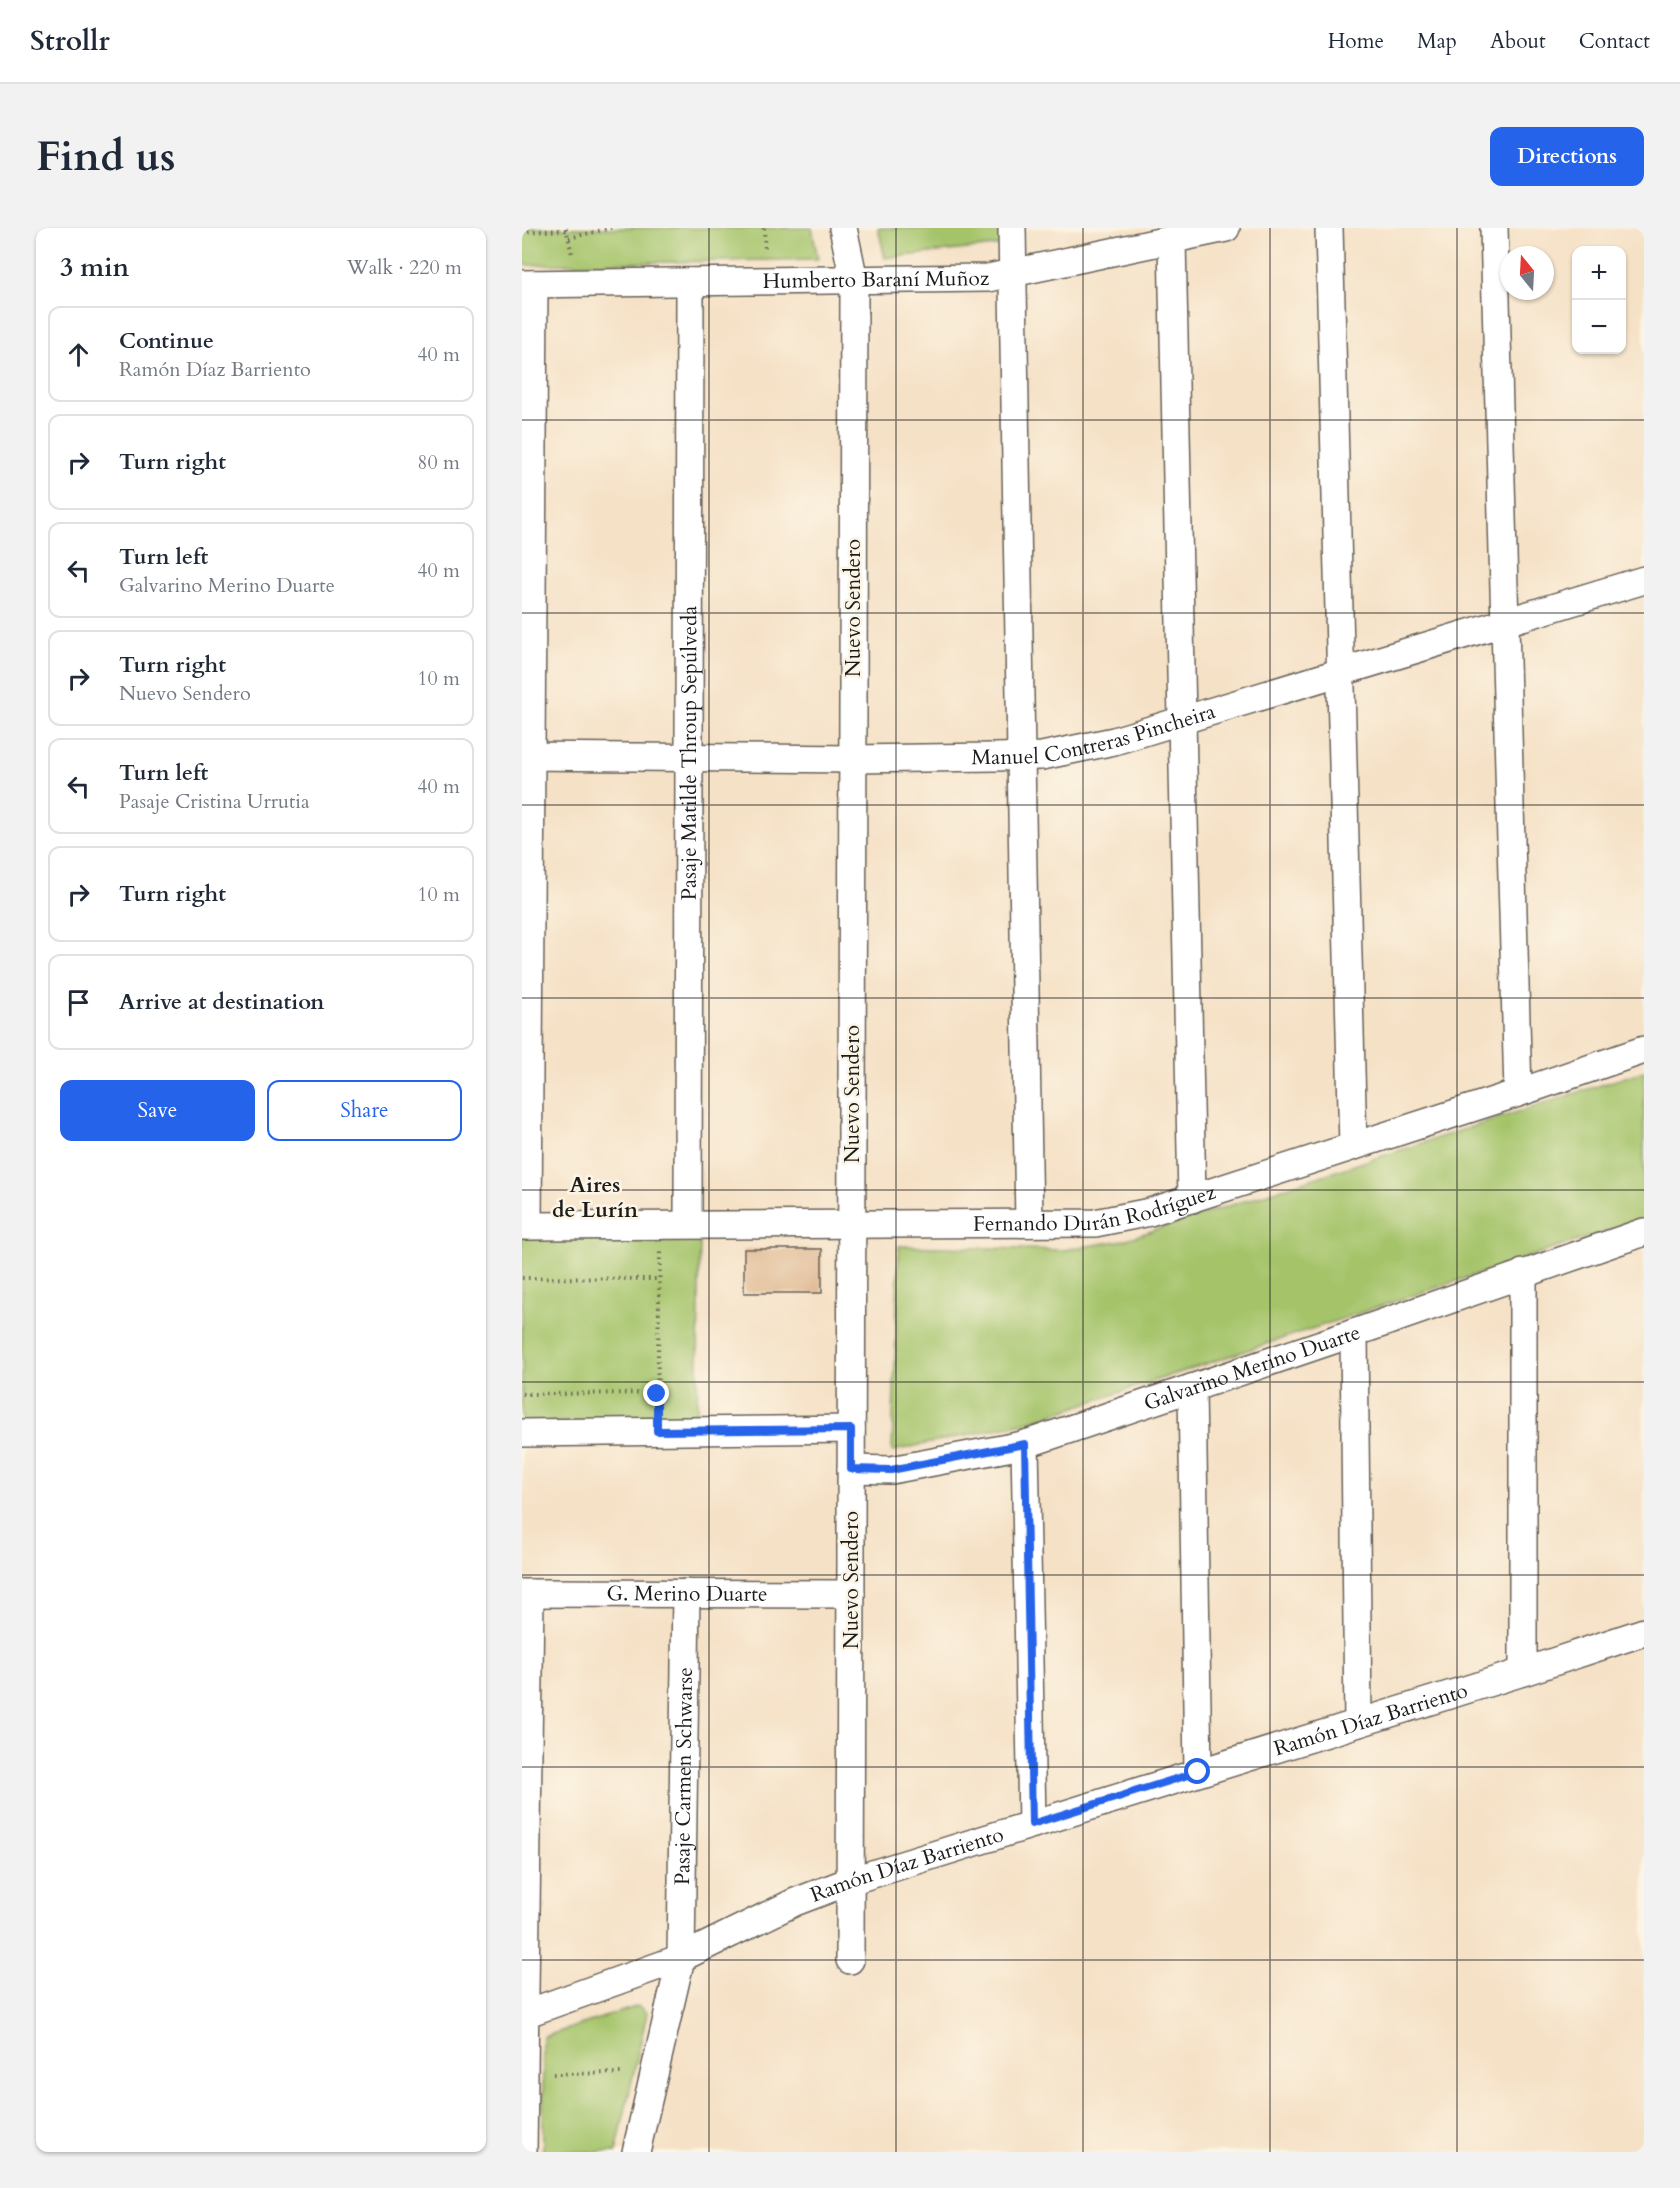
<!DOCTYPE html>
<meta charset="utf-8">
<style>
:root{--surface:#fff;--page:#f2f2f3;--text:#1f2937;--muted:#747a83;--line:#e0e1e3;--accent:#2563eb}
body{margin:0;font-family:Cardo,serif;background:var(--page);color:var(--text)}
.controls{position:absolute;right:18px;top:18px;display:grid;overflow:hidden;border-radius:12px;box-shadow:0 2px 4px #0004}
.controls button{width:54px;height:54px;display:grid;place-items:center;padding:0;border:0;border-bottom:2px solid var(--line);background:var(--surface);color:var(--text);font:30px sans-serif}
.compass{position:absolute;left:978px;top:18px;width:54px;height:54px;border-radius:50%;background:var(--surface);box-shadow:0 2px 4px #0004;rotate:342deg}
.stop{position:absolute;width:18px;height:18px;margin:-14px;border:4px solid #2563eb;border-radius:50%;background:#fff}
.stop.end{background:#2563eb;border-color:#fff;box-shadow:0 2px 6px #0008}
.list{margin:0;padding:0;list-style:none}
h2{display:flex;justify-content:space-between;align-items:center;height:78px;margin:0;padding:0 24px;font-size:26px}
h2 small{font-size:20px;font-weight:400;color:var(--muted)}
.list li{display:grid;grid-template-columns:39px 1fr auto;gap:18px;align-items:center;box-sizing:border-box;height:96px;margin:0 12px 12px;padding:0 12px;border:2px solid var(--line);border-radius:12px}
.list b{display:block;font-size:22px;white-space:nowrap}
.list p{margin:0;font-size:20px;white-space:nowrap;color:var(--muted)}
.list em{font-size:20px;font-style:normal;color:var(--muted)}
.actions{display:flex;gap:12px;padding:18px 24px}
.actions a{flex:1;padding:14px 0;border:2px solid var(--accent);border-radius:12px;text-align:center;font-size:21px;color:var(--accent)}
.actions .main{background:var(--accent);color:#fff}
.icon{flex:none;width:33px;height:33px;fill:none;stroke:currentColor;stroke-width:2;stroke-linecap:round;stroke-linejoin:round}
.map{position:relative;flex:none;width:1122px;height:1924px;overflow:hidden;border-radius:12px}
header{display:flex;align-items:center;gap:36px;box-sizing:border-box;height:84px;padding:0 30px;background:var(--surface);border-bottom:2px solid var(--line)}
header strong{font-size:28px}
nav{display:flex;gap:33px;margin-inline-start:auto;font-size:21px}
.intro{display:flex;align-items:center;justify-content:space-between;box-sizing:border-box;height:144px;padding:0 36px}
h1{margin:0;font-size:42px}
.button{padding:15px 27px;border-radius:12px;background:var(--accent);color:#fff;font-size:21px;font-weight:700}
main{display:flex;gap:36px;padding:0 36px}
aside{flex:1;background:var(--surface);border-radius:12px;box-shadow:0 2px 4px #0004}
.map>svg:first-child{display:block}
.green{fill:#a5c46b;stroke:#607044;stroke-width:1.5}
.building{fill:#dfb891}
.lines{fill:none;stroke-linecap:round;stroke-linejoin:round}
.minor-casing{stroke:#686158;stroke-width:30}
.path{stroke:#686158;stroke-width:4;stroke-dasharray:1.5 4.5;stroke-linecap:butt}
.minor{stroke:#fff;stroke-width:27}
.route{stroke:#2563eb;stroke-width:8}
.grid{fill:none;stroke:#1c1c1c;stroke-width:1.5;stroke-opacity:0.55}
.labels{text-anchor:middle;stroke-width:5;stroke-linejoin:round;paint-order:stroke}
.street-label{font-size:21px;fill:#1c1c1c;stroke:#fcf5e5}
.neighbourhood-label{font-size:22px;font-weight:bold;fill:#1c1c1c;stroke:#fcf5e5}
</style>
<header>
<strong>Strollr</strong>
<nav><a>Home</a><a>Map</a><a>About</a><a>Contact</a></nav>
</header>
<div class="intro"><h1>Find us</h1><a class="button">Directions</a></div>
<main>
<aside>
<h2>3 min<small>Walk · 220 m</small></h2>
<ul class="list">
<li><svg class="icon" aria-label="ahead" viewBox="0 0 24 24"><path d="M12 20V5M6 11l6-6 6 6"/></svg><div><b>Continue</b><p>Ramón Díaz Barriento</p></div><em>40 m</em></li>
<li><svg class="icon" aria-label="right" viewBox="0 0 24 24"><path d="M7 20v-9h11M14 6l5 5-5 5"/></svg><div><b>Turn right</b></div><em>80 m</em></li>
<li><svg class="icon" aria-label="left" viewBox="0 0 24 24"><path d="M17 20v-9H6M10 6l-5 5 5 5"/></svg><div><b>Turn left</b><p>Galvarino Merino Duarte</p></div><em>40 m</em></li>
<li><svg class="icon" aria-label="right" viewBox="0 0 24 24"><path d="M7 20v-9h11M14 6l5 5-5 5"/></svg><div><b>Turn right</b><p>Nuevo Sendero</p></div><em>10 m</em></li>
<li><svg class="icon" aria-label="left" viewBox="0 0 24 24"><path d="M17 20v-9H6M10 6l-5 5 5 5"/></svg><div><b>Turn left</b><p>Pasaje Cristina Urrutia</p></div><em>40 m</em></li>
<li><svg class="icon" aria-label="right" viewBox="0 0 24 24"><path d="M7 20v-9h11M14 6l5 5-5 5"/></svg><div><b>Turn right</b></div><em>10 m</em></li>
<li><svg class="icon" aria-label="arrive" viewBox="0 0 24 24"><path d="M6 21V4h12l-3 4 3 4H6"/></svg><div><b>Arrive at destination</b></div></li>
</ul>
<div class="actions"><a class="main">Save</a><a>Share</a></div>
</aside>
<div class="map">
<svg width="1122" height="1924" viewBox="0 0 1122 1924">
<rect width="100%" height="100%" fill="#fcf5e5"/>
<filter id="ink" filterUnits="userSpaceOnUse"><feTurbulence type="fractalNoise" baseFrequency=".0167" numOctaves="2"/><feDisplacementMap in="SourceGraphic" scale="12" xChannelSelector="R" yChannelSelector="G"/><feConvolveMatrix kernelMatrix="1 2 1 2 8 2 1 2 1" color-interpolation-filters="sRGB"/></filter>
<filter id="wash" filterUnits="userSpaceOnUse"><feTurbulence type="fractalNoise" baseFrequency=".008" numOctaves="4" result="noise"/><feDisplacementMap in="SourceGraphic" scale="24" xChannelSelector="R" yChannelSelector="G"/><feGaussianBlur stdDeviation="1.35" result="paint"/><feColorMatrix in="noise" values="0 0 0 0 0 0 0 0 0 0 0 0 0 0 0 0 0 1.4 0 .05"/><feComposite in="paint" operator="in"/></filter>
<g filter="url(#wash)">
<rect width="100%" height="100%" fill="#f5e1c6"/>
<path class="green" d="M0 0H290L296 31 0 37Z
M356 0H481V17L363 30Z
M1122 843V991L511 1193 370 1223 377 1018 542 1022 602 1012Z
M178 1008 175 1193 0 1194V1009Z
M116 1778 125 1785 94 1924H21V1809Z"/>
<g id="blocks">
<path class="building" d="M222 1021H300V1065H222Z"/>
</g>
</g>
<g filter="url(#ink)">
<use href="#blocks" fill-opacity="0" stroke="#686158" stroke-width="1.5"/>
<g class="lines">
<defs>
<g id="minor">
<path d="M321 0 332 52 328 1732"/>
<path d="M490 0 507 995"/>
<path d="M807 0 831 918"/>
<path d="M972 0 996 865"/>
<path d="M650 12 670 971"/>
<path id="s1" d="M0 56 466 50 704 0"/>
<path id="s2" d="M0 528 331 531 473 529 520 528 592 513 1122 352"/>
<path id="s3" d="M166 996 168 54"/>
<path id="s4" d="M0 998 573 995 628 984 996 865 1122 822"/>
<path d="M6 998 12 56"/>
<path d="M1001 1045V1444"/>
<path d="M832 1105 836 1495"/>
<path d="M670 1160 676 1544"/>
<path d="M0 1205 329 1201"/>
<path d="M503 1216 510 1596"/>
<path id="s5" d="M329 1241 369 1242 501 1217 832 1105 1122 1004"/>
<path id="s6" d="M0 1365 329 1366"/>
<path id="s7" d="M0 1787 159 1730 273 1674 328 1653 1001 1444 1122 1404"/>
<path d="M1 1924 8 1365"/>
<path id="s8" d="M114 1924 159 1730 164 1365"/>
</g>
</defs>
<use href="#minor" class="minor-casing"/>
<path class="path" d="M44 0 50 26
M242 0 243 23
M0 4 45 2
M47 10 89 0
M0 1050 137 1051
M0 1166 135 1165
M135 1176 138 1024
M31 1846 103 1845"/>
<use href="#minor" class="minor"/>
</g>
</g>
<g class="lines" filter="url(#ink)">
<path class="route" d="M135 1166V1203L329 1201V1241L369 1242 503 1216 510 1596 676 1544"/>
</g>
<path class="grid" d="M187 0V1924M374 0V1924M561 0V1924M748 0V1924M935 0V1924M0 192H1122M0 385H1122M0 577H1122M0 770H1122M0 962H1122M0 1154H1122M0 1347H1122M0 1539H1122M0 1732H1122"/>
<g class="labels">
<g class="street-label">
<text dy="7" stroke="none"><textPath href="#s1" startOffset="354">Humberto Baraní Muñoz</textPath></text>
<text transform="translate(331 380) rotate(-90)" y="7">Nuevo Sendero</text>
<text dy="7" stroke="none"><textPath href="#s2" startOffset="574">Manuel Contreras Pincheira</textPath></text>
<text dy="7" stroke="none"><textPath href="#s3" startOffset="471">Pasaje Matilde Throup Sepúlveda</textPath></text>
<text transform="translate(330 866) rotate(-90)" y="7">Nuevo Sendero</text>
<text dy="7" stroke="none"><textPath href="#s4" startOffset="574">Fernando Durán Rodríguez</textPath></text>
<text dy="7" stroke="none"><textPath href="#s5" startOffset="416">Galvarino Merino Duarte</textPath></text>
<text transform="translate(329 1352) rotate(-90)" y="7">Nuevo Sendero</text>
<text dy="7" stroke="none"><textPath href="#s6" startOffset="165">G. Merino Duarte</textPath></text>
<text dy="7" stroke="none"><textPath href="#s7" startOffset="900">Ramón Díaz Barriento</textPath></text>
<text dy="7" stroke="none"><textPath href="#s8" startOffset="381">Pasaje Carmen Schwarse</textPath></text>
<text dy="7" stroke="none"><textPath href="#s7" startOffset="414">Ramón Díaz Barriento</textPath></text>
</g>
<g class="neighbourhood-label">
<text x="73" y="964">Aires<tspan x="73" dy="25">de Lurín</tspan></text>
</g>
</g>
</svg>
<div class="controls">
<button>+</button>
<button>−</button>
</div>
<svg class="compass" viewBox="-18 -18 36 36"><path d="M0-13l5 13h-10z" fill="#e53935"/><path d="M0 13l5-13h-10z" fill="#747a83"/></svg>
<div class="stop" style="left:676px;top:1544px"></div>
<div class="stop end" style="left:135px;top:1166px"></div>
</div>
</main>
